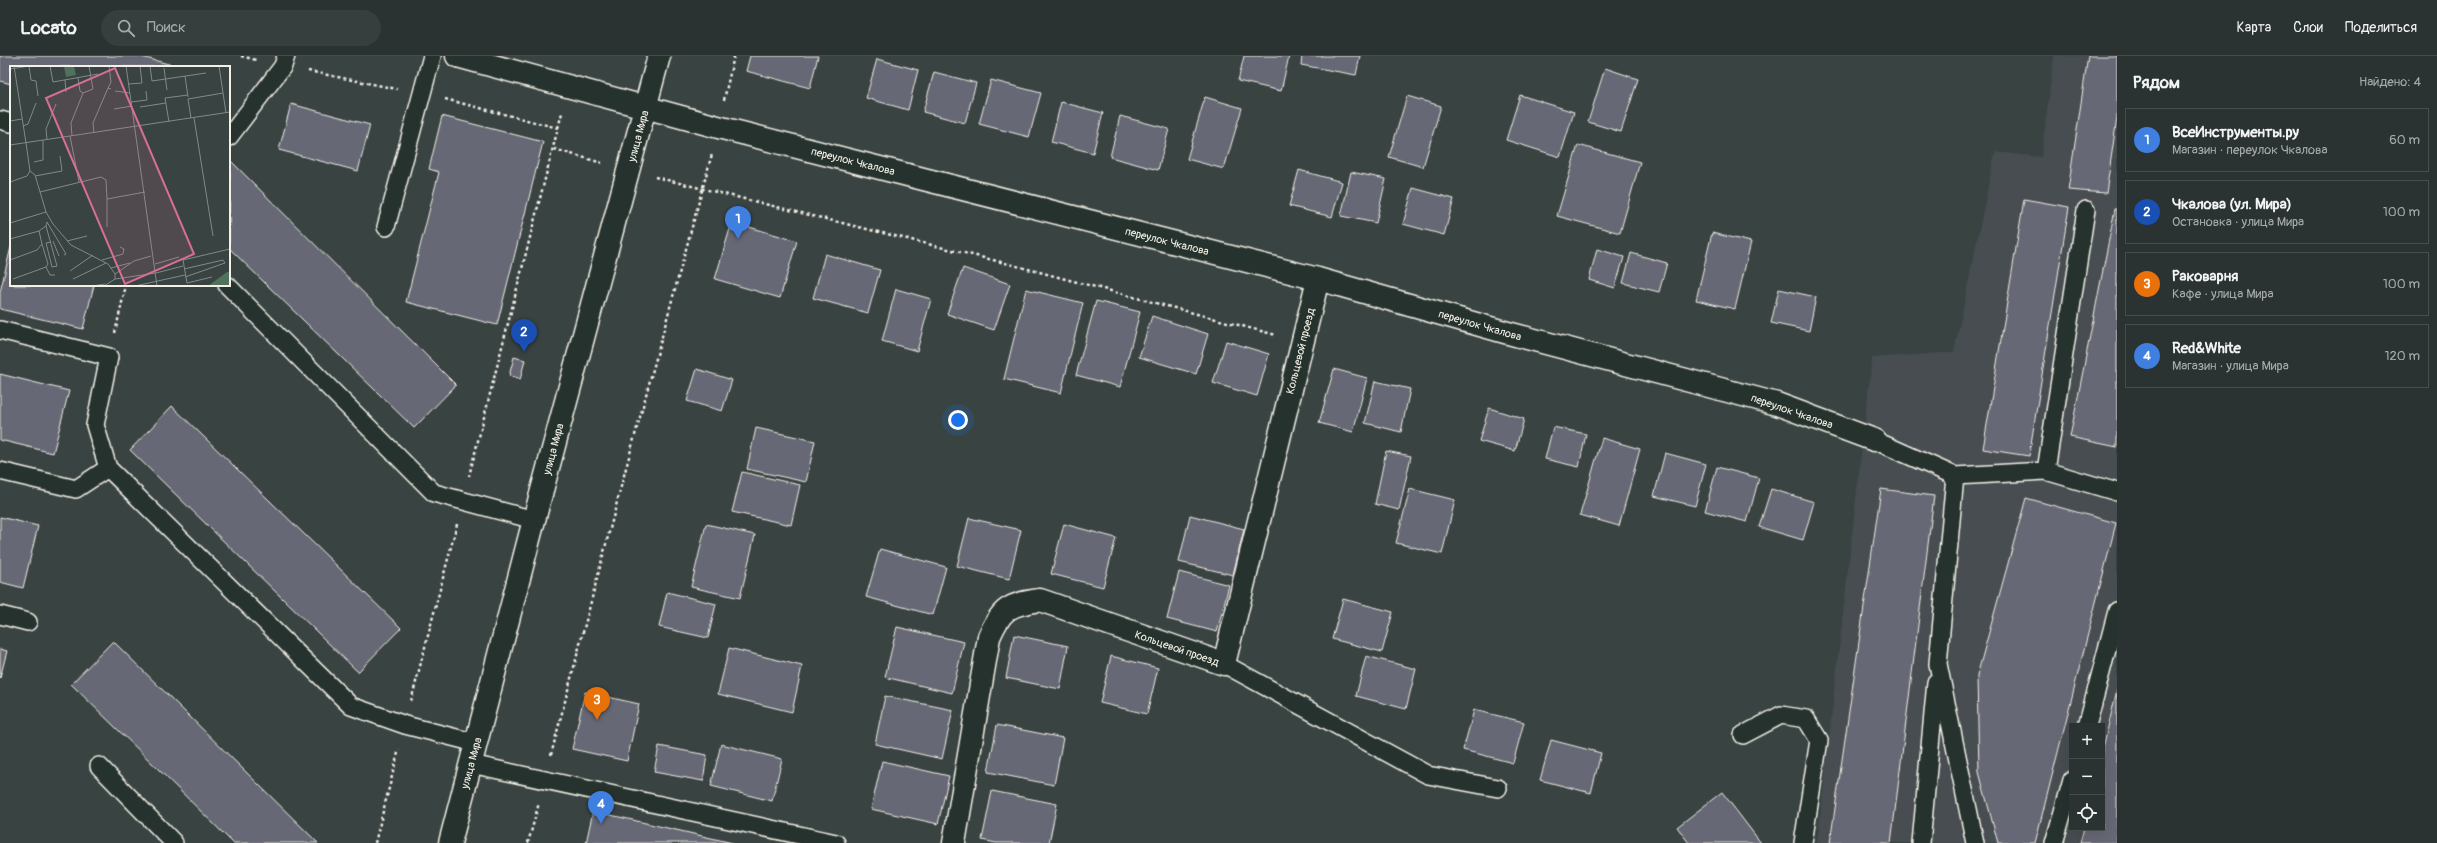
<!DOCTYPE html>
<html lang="ru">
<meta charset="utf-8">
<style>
:root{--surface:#2b3232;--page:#373e3e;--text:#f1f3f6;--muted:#a6aaac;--line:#474d4d;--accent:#ffd166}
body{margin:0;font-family:Pangolin,sans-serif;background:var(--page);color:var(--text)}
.controls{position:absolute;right:12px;bottom:12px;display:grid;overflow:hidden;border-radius:0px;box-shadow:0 4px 16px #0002}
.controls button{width:36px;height:36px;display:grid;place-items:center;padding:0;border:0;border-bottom:1px solid var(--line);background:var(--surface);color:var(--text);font:20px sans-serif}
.you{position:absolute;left:958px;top:364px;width:14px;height:14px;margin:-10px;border:3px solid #fff;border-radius:50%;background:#1a73e8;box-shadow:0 0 0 6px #1a73e833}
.badge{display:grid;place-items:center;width:26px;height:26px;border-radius:50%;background:var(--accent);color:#fff;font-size:13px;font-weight:700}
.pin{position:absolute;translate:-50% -33px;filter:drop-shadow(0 1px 2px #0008)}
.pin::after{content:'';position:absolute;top:21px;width:14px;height:12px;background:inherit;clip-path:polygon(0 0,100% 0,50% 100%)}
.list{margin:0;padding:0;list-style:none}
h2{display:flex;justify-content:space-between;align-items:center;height:52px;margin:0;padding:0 16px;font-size:17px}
h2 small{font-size:13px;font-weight:400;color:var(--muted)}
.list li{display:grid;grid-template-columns:26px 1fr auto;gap:12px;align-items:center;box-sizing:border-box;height:64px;margin:0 8px 8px;padding:0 8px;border:1px solid var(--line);border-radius:0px}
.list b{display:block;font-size:15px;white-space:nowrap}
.list p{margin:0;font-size:13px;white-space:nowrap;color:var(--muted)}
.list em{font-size:13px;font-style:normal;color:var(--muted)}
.icon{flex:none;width:22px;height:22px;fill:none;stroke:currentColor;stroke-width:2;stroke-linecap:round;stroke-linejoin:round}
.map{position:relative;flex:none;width:2117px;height:787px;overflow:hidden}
header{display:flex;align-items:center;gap:24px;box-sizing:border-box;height:56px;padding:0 20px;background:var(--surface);border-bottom:1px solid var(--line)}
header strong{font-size:19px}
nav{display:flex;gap:22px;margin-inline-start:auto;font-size:14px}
.search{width:280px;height:36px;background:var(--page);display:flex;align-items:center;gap:10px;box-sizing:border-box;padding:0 14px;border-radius:22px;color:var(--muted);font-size:15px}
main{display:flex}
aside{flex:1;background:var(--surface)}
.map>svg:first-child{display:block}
.built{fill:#464e51;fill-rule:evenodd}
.building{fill:#666774;stroke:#f4f1e8}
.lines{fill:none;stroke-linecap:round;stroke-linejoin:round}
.service-casing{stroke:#f4f1e8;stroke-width:20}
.minor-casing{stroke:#f4f1e8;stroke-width:25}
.primary-casing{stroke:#f4f1e8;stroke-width:25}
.path{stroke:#f4f1e8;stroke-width:2.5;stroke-dasharray:3 3;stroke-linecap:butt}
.service{stroke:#26332d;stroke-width:17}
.minor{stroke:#26332d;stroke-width:22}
.primary{stroke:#26332d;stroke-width:22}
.labels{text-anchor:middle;stroke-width:3;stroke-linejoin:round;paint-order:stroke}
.street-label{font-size:11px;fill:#f4f1e8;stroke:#26332d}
.inset-road{fill:none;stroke:#848984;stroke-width:1}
.view{fill:#d66f93;fill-opacity:0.15;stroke:#d66f93;stroke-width:2}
.inset-edge{fill:none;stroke:#f4f1e8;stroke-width:2}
</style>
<header>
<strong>Locato</strong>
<div class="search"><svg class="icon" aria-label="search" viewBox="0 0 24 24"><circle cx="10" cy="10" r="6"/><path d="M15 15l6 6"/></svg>Поиск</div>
<nav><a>Карта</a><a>Слои</a><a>Поделиться</a></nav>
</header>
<main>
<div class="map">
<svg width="2117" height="787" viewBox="0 0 2117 787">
<rect width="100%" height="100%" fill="#394342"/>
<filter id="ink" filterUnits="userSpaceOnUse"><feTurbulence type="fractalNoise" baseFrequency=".025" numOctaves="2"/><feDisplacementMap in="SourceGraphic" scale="8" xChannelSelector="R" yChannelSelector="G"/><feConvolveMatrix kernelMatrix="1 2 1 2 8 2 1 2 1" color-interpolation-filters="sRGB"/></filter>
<g filter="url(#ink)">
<path class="built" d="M2054 0H2117V787H1817L1872 302 1954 296 1995 96 2041 101ZM2072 670H2102V772H2072Z"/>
<path class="building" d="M0 0H138L180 11H11V28L0 25Z
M750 0H818L810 32 746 15Z
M1244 0H1289L1281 35 1238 25Z
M1302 0H1360L1356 19 1301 9Z
M2088 0H2117V62L2106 137 2068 134Z
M877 3 918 14 908 54 866 42Z
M1605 12 1638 23 1621 76 1588 66Z
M934 16 976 27 965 67 923 56Z
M991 24 1041 37 1029 81 979 68Z
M1520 39 1574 56 1560 101 1506 84Z
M1407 40 1441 50 1423 111 1389 101Z
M1205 41 1242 52 1224 113 1187 103Z
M1061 46 1103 57 1093 97 1051 86Z
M291 48 370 69 358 115 279 94Z
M442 60 543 86 497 269 406 246 439 116 429 113Z
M1120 60 1169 73 1158 114 1110 101Z
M1578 89 1640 106 1620 177 1557 160Z
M230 104 456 329 414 372 229 192Z
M1299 114 1342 126 1332 161 1289 150Z
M1351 116 1386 123 1376 167 1341 160Z
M1413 132 1454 143 1444 179 1403 168Z
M2024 143 2069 151 2029 400 1983 393Z
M2115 153H2117V391L2070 381Z
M732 166 797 185 780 242 715 223Z
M1712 177 1751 186 1735 253 1696 244Z
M11 191V229H94L83 273 0 253V236Z
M1597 193 1624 201 1615 232 1589 224Z
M1631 197 1667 207 1659 236 1623 227Z
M825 198 880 214 868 257 813 242Z
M963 212 1010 228 994 274 947 258Z
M896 233 931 243 917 295 882 285Z
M1026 233 1083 247 1061 337 1004 323Z
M1779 233 1816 241 1809 275 1771 267Z
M1096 245 1140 256 1120 331 1076 319Z
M1152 260 1208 278 1196 318 1139 301Z
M1226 285 1269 298 1257 340 1213 327Z
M514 301 525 304 520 324 509 320Z
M697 313 732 324 722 355 687 345Z
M1334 313 1367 322 1353 376 1319 367Z
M0 318 69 335 53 397 0 384Z
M1375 325 1410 333 1401 376 1365 367Z
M172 350 401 572 358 616 130 394Z
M1489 352 1524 363 1515 395 1479 385Z
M1553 371 1586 378 1579 411 1545 403Z
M756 372 815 385 806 426 747 413Z
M1602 382 1640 393 1619 470 1580 459Z
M1386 395 1411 400 1399 454 1375 448Z
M1665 397 1706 408 1695 450 1654 440Z
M1717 411 1759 422 1747 466 1705 455Z
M742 416 800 429 791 469 732 456Z
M1410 433 1455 444 1442 498 1396 487Z
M1771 433 1814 446 1803 484 1759 471Z
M1881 433 1934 440 1891 787H1830Z
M2026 442 2116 467 2035 787H1998L1979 716 1977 620Z
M1190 459 1244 473 1233 519 1179 506Z
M0 461 38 470 23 532 0 526Z
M969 462 1021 474 1009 523 957 510Z
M706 468 755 479 740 542 691 531Z
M1064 468 1116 482 1103 531 1051 518Z
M880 493 946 511 933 559 866 541Z
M1179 516 1229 529 1217 576 1167 563Z
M667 536 716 548 708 582 659 571Z
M1343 543 1393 556 1382 596 1332 583Z
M897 571 964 586 952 637 885 621Z
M1014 579 1068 590 1060 633 1006 622Z
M113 585 318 787H233L156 711 71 628Z
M729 592 802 610 792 656 718 638Z
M0 593 7 595 0 622Z
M1111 600 1158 612 1147 658 1100 647Z
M1366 600 1416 613 1406 653 1356 640Z
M2117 634V787H2080L2084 772H2102V696Z
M585 636 639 648 627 705 572 693Z
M885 640 953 654 942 703 875 688Z
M1474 654 1524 666 1513 707 1463 694Z
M997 669 1063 682 1054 729 988 716Z
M1551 684 1601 697 1591 737 1540 724Z
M721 688 782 703 772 745 711 730Z
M659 690 707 699 703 725 654 716Z
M882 705 949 720 938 768 871 753Z
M992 735 1057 748 1049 787H996L982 784Z
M1722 736 1761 787H1689L1677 771Z
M593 755 733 787H586Z"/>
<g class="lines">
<defs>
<path id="service" d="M0 64 11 67
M229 81 283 10 286 0
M386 171 432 0
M227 229 434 437 534 464
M0 274 109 301 95 369 108 412
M1874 384 1955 420 2046 415 2117 436
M0 415 76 433 108 412 351 650 405 669 476 687
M2046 415 2086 154
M1955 420 1938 608 1975 787
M0 559 28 566
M1224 608 1428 719 1498 732
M2087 670 2117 555
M1743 679 1781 659 1806 663 1819 684 1803 787
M471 708 836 787
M99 710 174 787
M1921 787 1936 626
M2054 787 2072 724"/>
<path id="minor" d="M457 0 718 71 1318 223 1508 277 1777 348 1874 384
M954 787 989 581C1001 553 1009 548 1040 544L1224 608 1318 223"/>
<path id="primary" d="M450 787 534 464 659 0"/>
</defs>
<use href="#service" class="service-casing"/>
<use href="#minor" class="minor-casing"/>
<use href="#primary" class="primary-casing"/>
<path class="path" d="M241 0 256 4
M308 15 397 33
M445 43 558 72 469 420
M724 44 734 0
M558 72 562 57
M554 93 602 107
M655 121 1013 209 1276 279
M115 277 126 229
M411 645 457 468
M551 699 623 423 712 98
M375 787 399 693
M528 787 539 747"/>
<use href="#service" class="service"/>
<use href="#minor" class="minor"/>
<use href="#primary" class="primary"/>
</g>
</g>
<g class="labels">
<g class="street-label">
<text transform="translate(638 80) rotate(-75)" y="4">улица Мира</text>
<text transform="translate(853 105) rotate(14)" y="4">переулок Чкалова</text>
<text transform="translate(1167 185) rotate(14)" y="4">переулок Чкалова</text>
<text transform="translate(1480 269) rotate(16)" y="4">переулок Чкалова</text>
<text transform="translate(1300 295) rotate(-76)" y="4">Кольцевой проезд</text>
<text transform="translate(1792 355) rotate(19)" y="4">переулок Чкалова</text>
<text transform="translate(553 393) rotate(-75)" y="4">улица Мира</text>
<text transform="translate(1177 592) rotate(19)" y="4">Кольцевой проезд</text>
<text transform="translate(471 707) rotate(-75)" y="4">улица Мира</text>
</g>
</g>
<g transform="translate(10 10)">
<rect width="220" height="220" fill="#394342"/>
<path d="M54 0H64L66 9 56 11ZM217 206H220V220H198Z" fill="#50725d"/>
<path class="inset-road" d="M4 0 16 77M19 0 21 14 26 15 28 30M40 0 43 16 88 8M99 0 101 16 98 22 101 23M116 0 147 220M140 0 142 15 196 7M209 0 216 47M154 2 157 24M0 3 20 0M175 10 178 31M55 14 56 26M119 18 132 17 130 0M105 25 120 27M73 27 83 23 79 0M121 36 137 34 136 25M130 41 156 37M104 43 122 40M181 52 178 33 213 27M184 52 203 170M0 55 12 53M159 56 155 32 178 29M13 60 18 58 26 37M84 67 83 57 98 22M60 70 69 116M62 70 61 57 73 27 70 25 68 12M37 74 36 63 46 38M0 79 220 46M24 96 33 94V74M20 105 25 109 36 146 43 158 61 179 98 198 105 208V213M25 110 52 105 50 90M0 116 17 110 20 105 16 77M30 126 91 111 96 114 97 133 135 126M0 157 36 146M36 160 47 200 42 201 36 177 41 176M97 161V133M0 173 29 165M43 175 49 190M57 175 77 170M0 194 27 184 32 178 29 165 36 160 37 156 56 188 54 189M92 194 113 188 114 183 110 181M145 198 169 191M36 201 40 209H45M101 202 120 197M174 203 213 194 215 197 175 211M60 205 83 189M105 208 124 195 141 190M202 211 177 217 173 194 220 183M3 213 36 201 38 198 32 178M63 213 96 197M82 220 95 218M94 220 105 213 146 207 173 200M125 220 175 209"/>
<path class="view" d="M105 2 184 188 115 218 36 32Z"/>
<rect width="220" height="220" class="inset-edge"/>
</g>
</svg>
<div class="controls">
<button>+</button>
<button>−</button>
<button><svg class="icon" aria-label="locate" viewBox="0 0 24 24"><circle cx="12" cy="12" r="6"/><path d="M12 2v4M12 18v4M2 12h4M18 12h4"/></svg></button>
</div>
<div class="you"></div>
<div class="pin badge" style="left:738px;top:183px;background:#3f7fe0">1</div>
<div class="pin badge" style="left:524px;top:296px;background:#1a4fb4">2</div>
<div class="pin badge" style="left:597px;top:664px;background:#e8710a">3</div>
<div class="pin badge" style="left:601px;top:768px;background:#3f7fe0">4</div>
</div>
<aside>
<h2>Рядом<small>Найдено: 4</small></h2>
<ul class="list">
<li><span class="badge" style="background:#3f7fe0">1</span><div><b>ВсеИнструменты.ру</b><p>Магазин · переулок Чкалова</p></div><em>60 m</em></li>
<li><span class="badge" style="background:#1a4fb4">2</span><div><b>Чкалова (ул. Мира)</b><p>Остановка · улица Мира</p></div><em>100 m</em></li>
<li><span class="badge" style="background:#e8710a">3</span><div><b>Раковарня</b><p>Кафе · улица Мира</p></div><em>100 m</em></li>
<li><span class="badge" style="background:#3f7fe0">4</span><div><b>Red&amp;White</b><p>Магазин · улица Мира</p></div><em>120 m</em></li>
</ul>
</aside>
</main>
